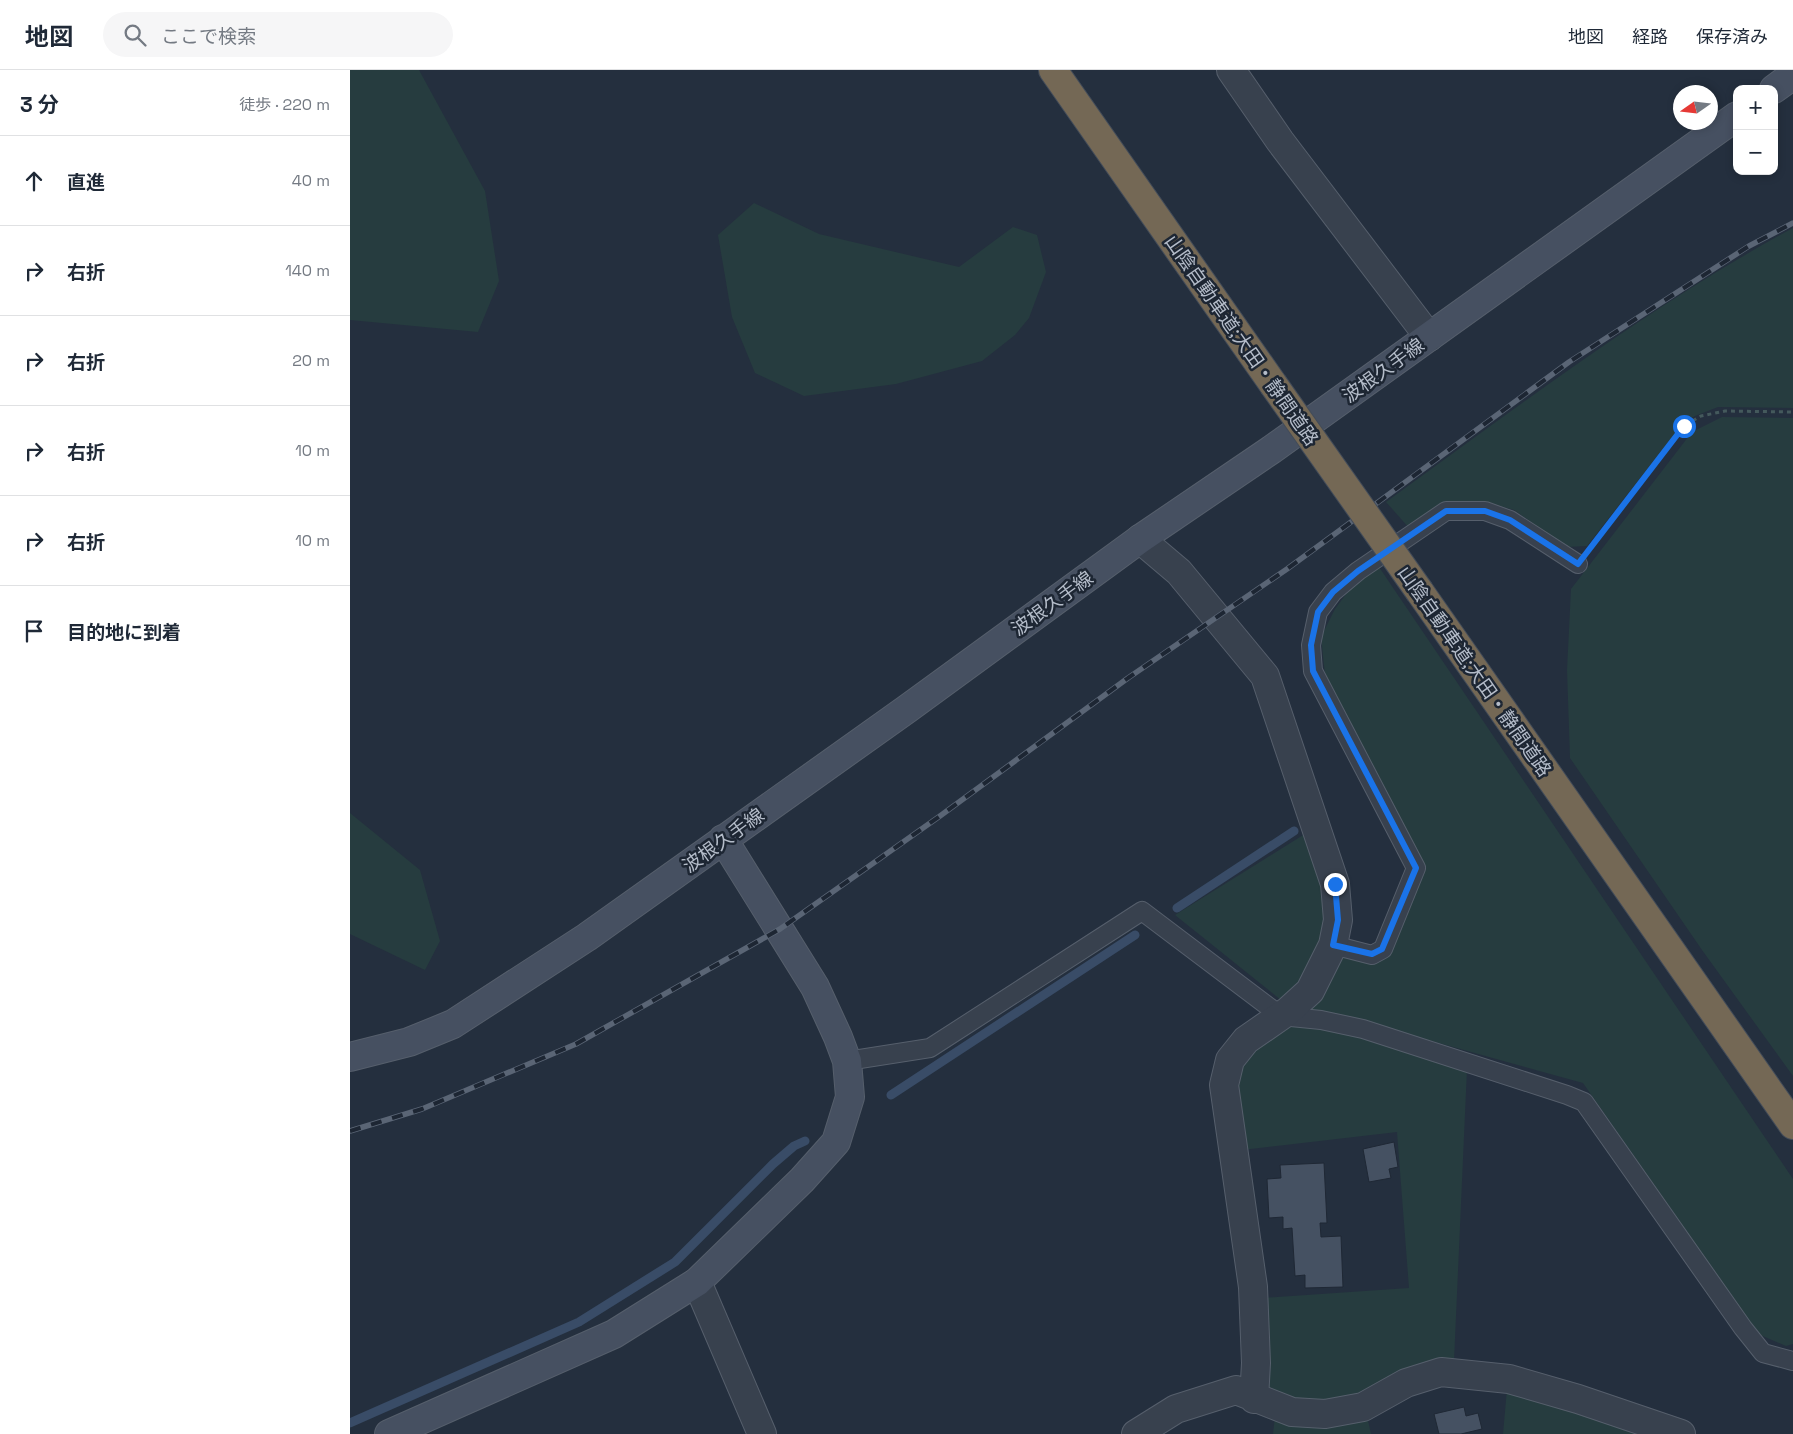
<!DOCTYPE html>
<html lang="ja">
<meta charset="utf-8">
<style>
:root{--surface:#fff;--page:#f6f6f7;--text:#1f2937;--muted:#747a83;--line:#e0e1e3}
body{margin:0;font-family:"Space Grotesk","Noto Sans JP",sans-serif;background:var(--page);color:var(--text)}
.controls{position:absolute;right:15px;top:15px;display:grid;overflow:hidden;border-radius:10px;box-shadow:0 2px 8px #0003}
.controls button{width:45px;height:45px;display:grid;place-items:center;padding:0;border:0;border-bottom:1px solid var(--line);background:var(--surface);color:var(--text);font:25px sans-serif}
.compass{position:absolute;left:1323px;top:15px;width:45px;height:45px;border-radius:50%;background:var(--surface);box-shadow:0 2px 8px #0003;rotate:256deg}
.stop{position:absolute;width:15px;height:15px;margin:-11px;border:4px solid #1a73e8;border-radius:50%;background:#fff}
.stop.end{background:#1a73e8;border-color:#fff;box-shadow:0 1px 5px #0008}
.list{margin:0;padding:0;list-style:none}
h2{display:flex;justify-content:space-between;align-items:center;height:65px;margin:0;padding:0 20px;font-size:21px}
h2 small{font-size:16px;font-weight:400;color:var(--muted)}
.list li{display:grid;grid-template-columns:32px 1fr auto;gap:15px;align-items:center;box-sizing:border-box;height:90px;padding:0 20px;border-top:1px solid var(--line)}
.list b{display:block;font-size:19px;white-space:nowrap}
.list em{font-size:16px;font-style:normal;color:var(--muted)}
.icon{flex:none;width:28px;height:28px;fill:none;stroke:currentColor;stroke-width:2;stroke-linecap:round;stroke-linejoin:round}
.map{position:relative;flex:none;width:1443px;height:1364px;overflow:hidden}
header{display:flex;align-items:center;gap:30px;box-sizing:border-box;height:70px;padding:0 25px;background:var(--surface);border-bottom:1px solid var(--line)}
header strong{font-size:24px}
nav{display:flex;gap:28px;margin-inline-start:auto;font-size:18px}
.search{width:350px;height:45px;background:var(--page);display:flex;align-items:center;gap:12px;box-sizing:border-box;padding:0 18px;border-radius:28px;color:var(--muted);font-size:19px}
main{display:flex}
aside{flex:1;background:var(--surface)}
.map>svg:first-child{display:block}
.green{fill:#263c3f}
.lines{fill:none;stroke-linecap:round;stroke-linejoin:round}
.stream{stroke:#394c67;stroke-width:9}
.building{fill:#455162;stroke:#1f2835}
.lane-casing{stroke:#565f6c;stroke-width:20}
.street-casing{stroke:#565f6c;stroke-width:30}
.secondary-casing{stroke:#565f6c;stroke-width:30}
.highway-casing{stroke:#434c59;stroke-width:30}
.path{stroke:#44595c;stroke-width:3;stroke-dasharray:4 4;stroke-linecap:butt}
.lane{stroke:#38414e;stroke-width:18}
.street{stroke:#38414e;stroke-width:28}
.secondary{stroke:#465061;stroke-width:28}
.highway{stroke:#746855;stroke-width:28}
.rail-casing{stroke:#5a6575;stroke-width:5.5}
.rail{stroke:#1d2633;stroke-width:4;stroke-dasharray:11;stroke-linecap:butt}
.highway-bridge-casing{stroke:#434c59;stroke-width:30;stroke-linecap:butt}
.highway-bridge{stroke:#746855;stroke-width:28}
.route{stroke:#1a73e8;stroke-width:6}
.labels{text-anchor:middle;stroke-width:5;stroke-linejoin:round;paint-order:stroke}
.street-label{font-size:19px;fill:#b4bcc9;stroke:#1d2633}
</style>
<header>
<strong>地図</strong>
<div class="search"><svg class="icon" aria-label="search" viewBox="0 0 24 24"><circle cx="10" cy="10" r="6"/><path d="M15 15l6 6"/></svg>ここで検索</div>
<nav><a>地図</a><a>経路</a><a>保存済み</a></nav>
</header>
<main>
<aside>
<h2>3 分<small>徒歩 · 220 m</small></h2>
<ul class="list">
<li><svg class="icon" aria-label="ahead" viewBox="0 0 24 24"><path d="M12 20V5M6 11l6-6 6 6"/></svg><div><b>直進</b></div><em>40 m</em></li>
<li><svg class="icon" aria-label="right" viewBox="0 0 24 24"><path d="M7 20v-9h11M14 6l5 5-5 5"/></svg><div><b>右折</b></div><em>140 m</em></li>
<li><svg class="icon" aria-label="right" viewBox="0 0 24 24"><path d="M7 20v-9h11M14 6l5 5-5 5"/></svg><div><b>右折</b></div><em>20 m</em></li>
<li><svg class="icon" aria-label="right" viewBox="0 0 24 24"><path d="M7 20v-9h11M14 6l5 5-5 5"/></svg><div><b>右折</b></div><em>10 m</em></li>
<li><svg class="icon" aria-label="right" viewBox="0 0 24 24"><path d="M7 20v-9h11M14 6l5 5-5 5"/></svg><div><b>右折</b></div><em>10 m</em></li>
<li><svg class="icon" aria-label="arrive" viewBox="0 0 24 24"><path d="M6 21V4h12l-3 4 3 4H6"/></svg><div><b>目的地に到着</b></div></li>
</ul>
</aside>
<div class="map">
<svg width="1443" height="1364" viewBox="0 0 1443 1364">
<rect width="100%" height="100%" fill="#242f3e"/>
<path class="green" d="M0 0H69L135 121 149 211 128 262 0 250Z
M404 133 469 164 609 197 663 157 687 165 696 202 679 248 665 265 632 291 546 314 454 326 405 303 382 247 368 165Z
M1443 158V338L1368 337 1345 346 1333 353 1237 476 1216 477 1164 440 1139 433 1060 459 1036 432C1169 336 1299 236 1443 158Z
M1372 347 1443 348V1006L1352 880 1220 688 1217 600 1221 519 1342 362Z
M1029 497 1443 1109V1274L1436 1276 1408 1264 1233 1013 1042 960 956 942 988 884 1032 886 1074 794 975 605 971 567 985 539 1002 516Z
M0 743 70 800 90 871 75 900 0 864Z
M958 762 980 850 964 901 936 934 825 845Z
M941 952 979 957 1117 999 1104 1291 981 1336 924 1326 914 1312 912 1228 1059 1218 1047 1062 892 1080 883 1036 887 987Z
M1157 1319 1303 1364H1153Z
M925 1346H1017L1021 1364H923Z"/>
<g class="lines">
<path class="stream" d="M827 838 944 761
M541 1025 785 865
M0 1353 229 1252 325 1192 423 1094 444 1076 455 1071"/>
</g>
<path class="building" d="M1044 1072 1048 1097 1039 1099 1041 1108 1019 1112 1013 1079Z
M974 1093 977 1153H970L971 1167 991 1166 993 1217 955 1218V1205L945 1206 942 1158 933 1159V1147L919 1148 917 1109 931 1108 930 1095Z
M1114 1337 1116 1346 1128 1343 1132 1359 1111 1364H1089L1084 1344Z"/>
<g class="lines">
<defs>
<path id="lane" d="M983 875 1022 885 1033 879 1066 798 963 601 961 575 968 542 983 522 1008 501 1096 441H1135L1160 450 1228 494
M497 991 580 978 792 841 931 946 971 950 1013 959 1217 1025 1234 1032 1393 1258 1413 1283 1443 1291"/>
<path id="street" d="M881 0 930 71 1079 267
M790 469 829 502 915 606 985 814 988 850 983 875 960 921 938 941 896 970 880 990 874 1015 903 1217 906 1293 904 1329
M347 1212 412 1364
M786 1364 826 1339 886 1320 942 1342 975 1344 1013 1337 1056 1313 1091 1302 1159 1309 1228 1329 1331 1364"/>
<path id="secondary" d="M1424 19 1443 5
M0 987 59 972 103 954 237 867 557 639 790 469 921 380 1387 46
M39 1364 264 1264 347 1212 452 1110 486 1072 500 1027 497 991 488 967 465 917 373 769"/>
<path id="highway" d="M703 0 923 314
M1070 522 1443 1055"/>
</defs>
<use href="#lane" class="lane-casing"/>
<use href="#street" class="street-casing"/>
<use href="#secondary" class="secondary-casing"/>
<use href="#highway" class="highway-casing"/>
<path class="path" d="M1243 475 1334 356 1351 346 1375 341 1443 342"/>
<use href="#lane" class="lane"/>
<use href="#street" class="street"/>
<use href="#secondary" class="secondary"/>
<use href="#highway" class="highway"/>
<defs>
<path id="rail" d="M0 1061 72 1039 226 974 430 859 590 746 778 608 937 499 1219 292 1399 176 1443 153"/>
</defs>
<use href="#rail" class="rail-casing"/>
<use href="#rail" class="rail"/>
<defs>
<path id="highway-bridge" d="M923 314 1070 522"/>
</defs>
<use href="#highway-bridge" class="highway-bridge-casing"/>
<use href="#highway-bridge" class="highway-bridge"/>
</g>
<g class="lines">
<path class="route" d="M985 814 988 850 983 875 1022 884 1032 879 1066 798 963 601 961 575 968 542 983 522 1008 501 1096 441H1135L1160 450 1228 494 1334 356"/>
</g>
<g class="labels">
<g class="street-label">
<text transform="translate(892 270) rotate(55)" y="7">山陰自動車道;大田・静間道路</text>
<text transform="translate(1033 300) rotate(-36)" y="7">波根久手線</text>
<text transform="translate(702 533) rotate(-36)" y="7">波根久手線</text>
<text transform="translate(1125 601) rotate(55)" y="7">山陰自動車道;大田・静間道路</text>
<text transform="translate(373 770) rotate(-36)" y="7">波根久手線</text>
</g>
</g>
</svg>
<div class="controls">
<button>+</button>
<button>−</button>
</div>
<svg class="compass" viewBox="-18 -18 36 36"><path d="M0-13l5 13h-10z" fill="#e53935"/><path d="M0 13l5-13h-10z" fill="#747a83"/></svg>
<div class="stop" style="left:1334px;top:356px"></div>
<div class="stop end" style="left:985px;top:814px"></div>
</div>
</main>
